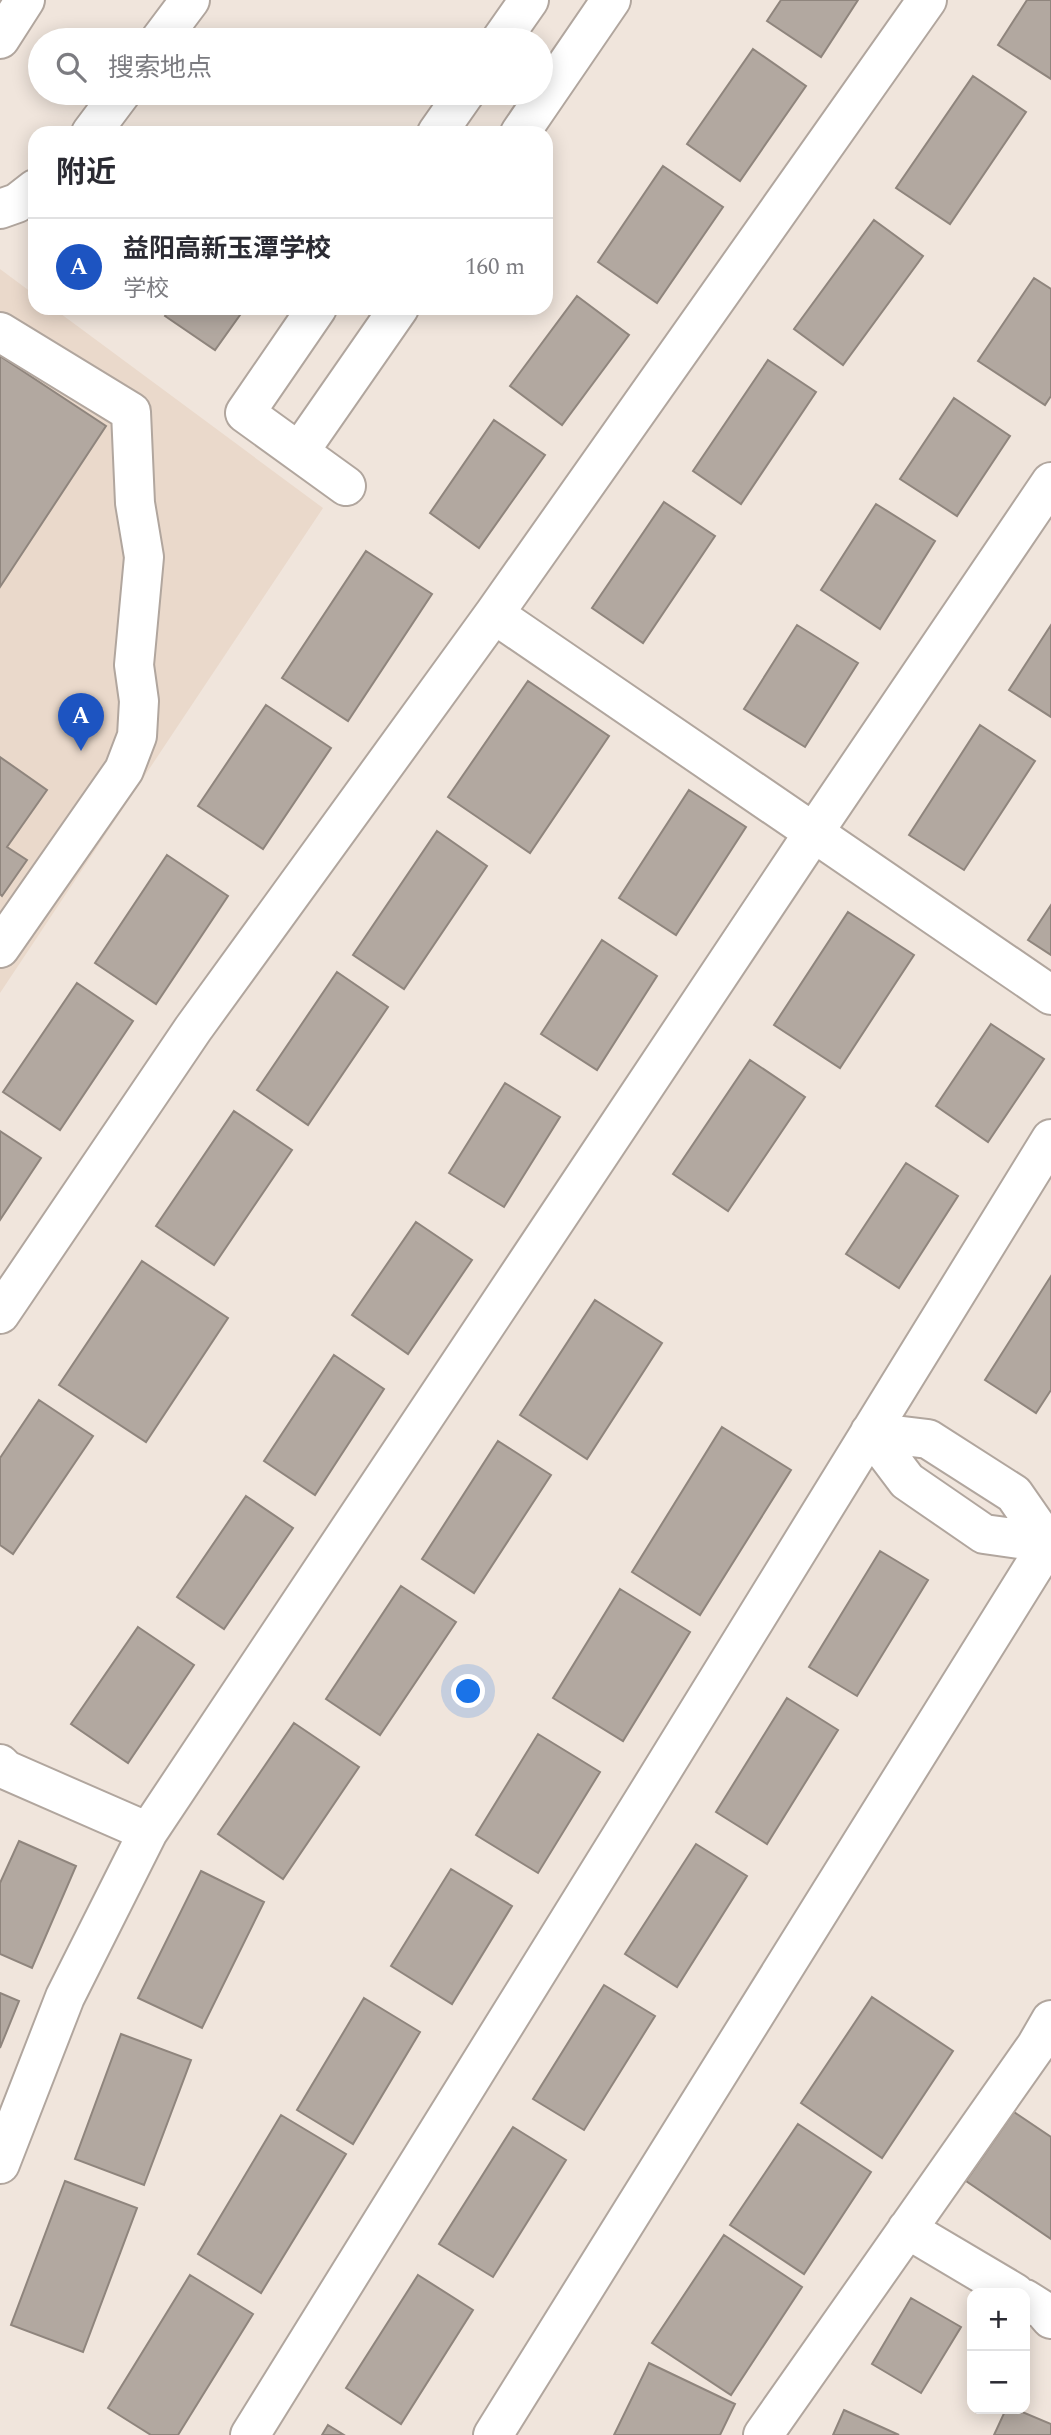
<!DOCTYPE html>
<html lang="zh">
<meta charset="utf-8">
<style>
:root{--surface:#fff;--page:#f7f7f7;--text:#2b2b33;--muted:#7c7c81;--line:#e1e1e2;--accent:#1d54c1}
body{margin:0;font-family:Spectral,"Noto Sans SC",serif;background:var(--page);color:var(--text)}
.controls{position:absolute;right:21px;bottom:21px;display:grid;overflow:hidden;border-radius:14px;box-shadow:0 4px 18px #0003}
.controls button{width:63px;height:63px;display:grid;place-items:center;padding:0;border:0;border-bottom:2px solid var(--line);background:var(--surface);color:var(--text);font:35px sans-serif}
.you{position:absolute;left:469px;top:1692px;width:24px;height:24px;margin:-18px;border:5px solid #fff;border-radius:50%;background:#1a73e8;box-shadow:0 0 0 10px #1a73e833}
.badge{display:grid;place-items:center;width:46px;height:46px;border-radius:50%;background:var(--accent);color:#fff;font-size:23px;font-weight:700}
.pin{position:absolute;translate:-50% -58px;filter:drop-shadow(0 2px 4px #0008)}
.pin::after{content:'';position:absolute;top:37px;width:24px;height:21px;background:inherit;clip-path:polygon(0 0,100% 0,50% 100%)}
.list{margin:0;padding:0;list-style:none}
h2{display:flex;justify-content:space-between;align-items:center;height:91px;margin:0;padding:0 28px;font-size:30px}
h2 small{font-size:23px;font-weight:400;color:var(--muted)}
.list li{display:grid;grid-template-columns:46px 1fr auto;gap:21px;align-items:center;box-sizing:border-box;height:98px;padding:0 28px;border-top:2px solid var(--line)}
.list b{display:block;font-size:26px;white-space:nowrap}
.list p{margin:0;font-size:23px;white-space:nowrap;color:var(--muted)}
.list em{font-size:23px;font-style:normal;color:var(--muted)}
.icon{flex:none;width:38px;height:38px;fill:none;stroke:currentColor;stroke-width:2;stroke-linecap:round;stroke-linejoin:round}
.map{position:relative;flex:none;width:1051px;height:2435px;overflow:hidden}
.search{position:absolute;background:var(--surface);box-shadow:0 4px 18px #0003;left:28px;top:28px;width:525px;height:77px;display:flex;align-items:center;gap:18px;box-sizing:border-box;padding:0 24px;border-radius:38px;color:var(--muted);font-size:26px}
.panel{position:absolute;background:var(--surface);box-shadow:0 4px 18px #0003;left:28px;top:126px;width:525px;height:189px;border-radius:21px}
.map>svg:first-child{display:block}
.built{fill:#ead9cb}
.building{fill:#b2a8a0;stroke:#8f857d;stroke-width:2}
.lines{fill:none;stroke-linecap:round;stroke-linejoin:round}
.minor-casing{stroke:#b1a69e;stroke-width:42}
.minor{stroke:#fff;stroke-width:38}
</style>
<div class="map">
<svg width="1051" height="2435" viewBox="0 0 1051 2435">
<rect width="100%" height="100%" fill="#f0e5dc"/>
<path class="built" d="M0 269 35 295V308H53L323 508 0 993Z"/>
<path class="building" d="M781 0H858L821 57 767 21Z
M1027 0H1051V79L998 45Z
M753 49 806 86 740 181 687 144Z
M973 76 1026 112 950 224 896 188Z
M663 166 723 207 657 303 598 262Z
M874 220 923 256 843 365 794 329Z
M1034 278 1051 289V396L1045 405 978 361Z
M577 296 629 335 562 425 510 386Z
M170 308H245L215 350 165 316Z
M0 356 106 426 0 587Z
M768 360 816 392 741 504 693 471Z
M954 398 1010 436 957 516 900 479Z
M494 420 545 455 479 548 430 513Z
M664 502 715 536 643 643 592 608Z
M876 504 935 541 880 629 821 590Z
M366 551 432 594 348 721 282 678Z
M797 625 858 663 805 747 744 709Z
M1051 625V717L1009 690Z
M528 681 609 736 530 853 448 797Z
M266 705 331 748 263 849 198 806Z
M980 725 1035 761 964 870 909 835Z
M0 757 47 790 7 847 27 860 2 896 0 894Z
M689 790 746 827 676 935 619 898Z
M437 831 487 866 404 989 353 955Z
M167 855 228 896 156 1004 95 963Z
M1051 905V955L1028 940Z
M848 912 914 955 840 1068 774 1025Z
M602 940 657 976 597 1070 541 1034Z
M337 972 388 1007 308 1125 257 1090Z
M77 983 133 1021 60 1130 3 1092Z
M991 1024 1044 1059 988 1142 936 1106Z
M750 1060 805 1097 728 1211 673 1174Z
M505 1083 560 1117 504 1207 449 1173Z
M234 1111 292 1150 214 1265 156 1226Z
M0 1131 41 1158 0 1220Z
M906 1163 958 1196 899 1288 846 1254Z
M416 1222 472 1260 408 1354 352 1315Z
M142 1261 228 1318 146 1442 59 1385Z
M1051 1276V1390L1036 1413 985 1380Z
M595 1300 662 1343 587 1459 520 1415Z
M334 1355 384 1389 315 1495 264 1461Z
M39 1400 93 1436 13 1554 0 1545V1458Z
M722 1427 791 1470 700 1615 632 1572Z
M498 1441 551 1475 474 1593 422 1559Z
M246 1496 293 1528 224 1629 177 1597Z
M880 1551 928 1580 857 1696 809 1667Z
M401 1586 456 1622 380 1735 326 1699Z
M620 1589 690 1632 623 1741 553 1698Z
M138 1627 194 1665 128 1763 71 1724Z
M787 1698 838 1730 767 1844 716 1812Z
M294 1723 359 1767 283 1879 218 1834Z
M538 1734 600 1772 538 1873 476 1835Z
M19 1841 76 1866 32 1968 0 1954V1883Z
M696 1844 747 1876 677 1987 625 1954Z
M451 1869 512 1906 452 2004 391 1966Z
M201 1871 264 1902 202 2028 138 1998Z
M604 1985 655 2016 584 2130 533 2099Z
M0 1993 19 2001 0 2048Z
M872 1997 953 2051 882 2158 801 2103Z
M364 1998 420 2032 353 2144 297 2110Z
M121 2034 191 2060 144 2185 75 2159Z
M1014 2112 1051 2137V2239L966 2181Z
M281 2115 346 2154 261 2293 198 2254Z
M798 2124 871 2172 804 2274 730 2225Z
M513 2127 566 2160 493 2277 439 2244Z
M65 2181 137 2208 83 2352 11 2325Z
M724 2235 802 2287 731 2395 652 2343Z
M190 2275 253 2314 178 2435H151L108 2408Z
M418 2275 473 2310 401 2424 346 2388Z
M911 2298 961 2327 921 2393 872 2364Z
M649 2363 735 2404 720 2435H614Z
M1006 2409H1015L1051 2424V2435H994Z
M844 2410 899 2435H833Z
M328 2425 344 2435H322Z"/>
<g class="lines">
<defs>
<path id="minor" d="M927 0 494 614 1051 995
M0 39 25 0
M160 40 190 0
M501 40 529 0
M91 133 121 93
M437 133 465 93
M520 133 611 0
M0 209 17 203 35 189
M317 308 245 413 346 486
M0 332 131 412 135 503 144 557 134 665 139 701 137 736 124 770 0 948
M299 452 399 308
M0 1314 193 1029 494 614
M870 1432 928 1439 1014 1494 1048 1543 984 1534 907 1481Z
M0 1764 6 1770 148 1832 65 1997 0 2164
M148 1832 814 832 1051 482
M907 2229 1015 2293
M1025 2299 1044 2311 1051 2319
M250 2435 650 1790 1051 1139
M493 2435 1051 1539
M763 2435 1036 2046 1051 2020"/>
</defs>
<use href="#minor" class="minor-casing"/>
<use href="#minor" class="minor"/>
</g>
</svg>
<div class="controls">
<button>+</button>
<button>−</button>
</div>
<div class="you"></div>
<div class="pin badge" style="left:81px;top:751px">A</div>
<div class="search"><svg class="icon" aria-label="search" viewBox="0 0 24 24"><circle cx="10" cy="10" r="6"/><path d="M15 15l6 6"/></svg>搜索地点</div>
<section class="panel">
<h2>附近<small></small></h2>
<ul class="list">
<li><span class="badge">A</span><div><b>益阳高新玉潭学校</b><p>学校</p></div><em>160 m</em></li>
</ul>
</section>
</div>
